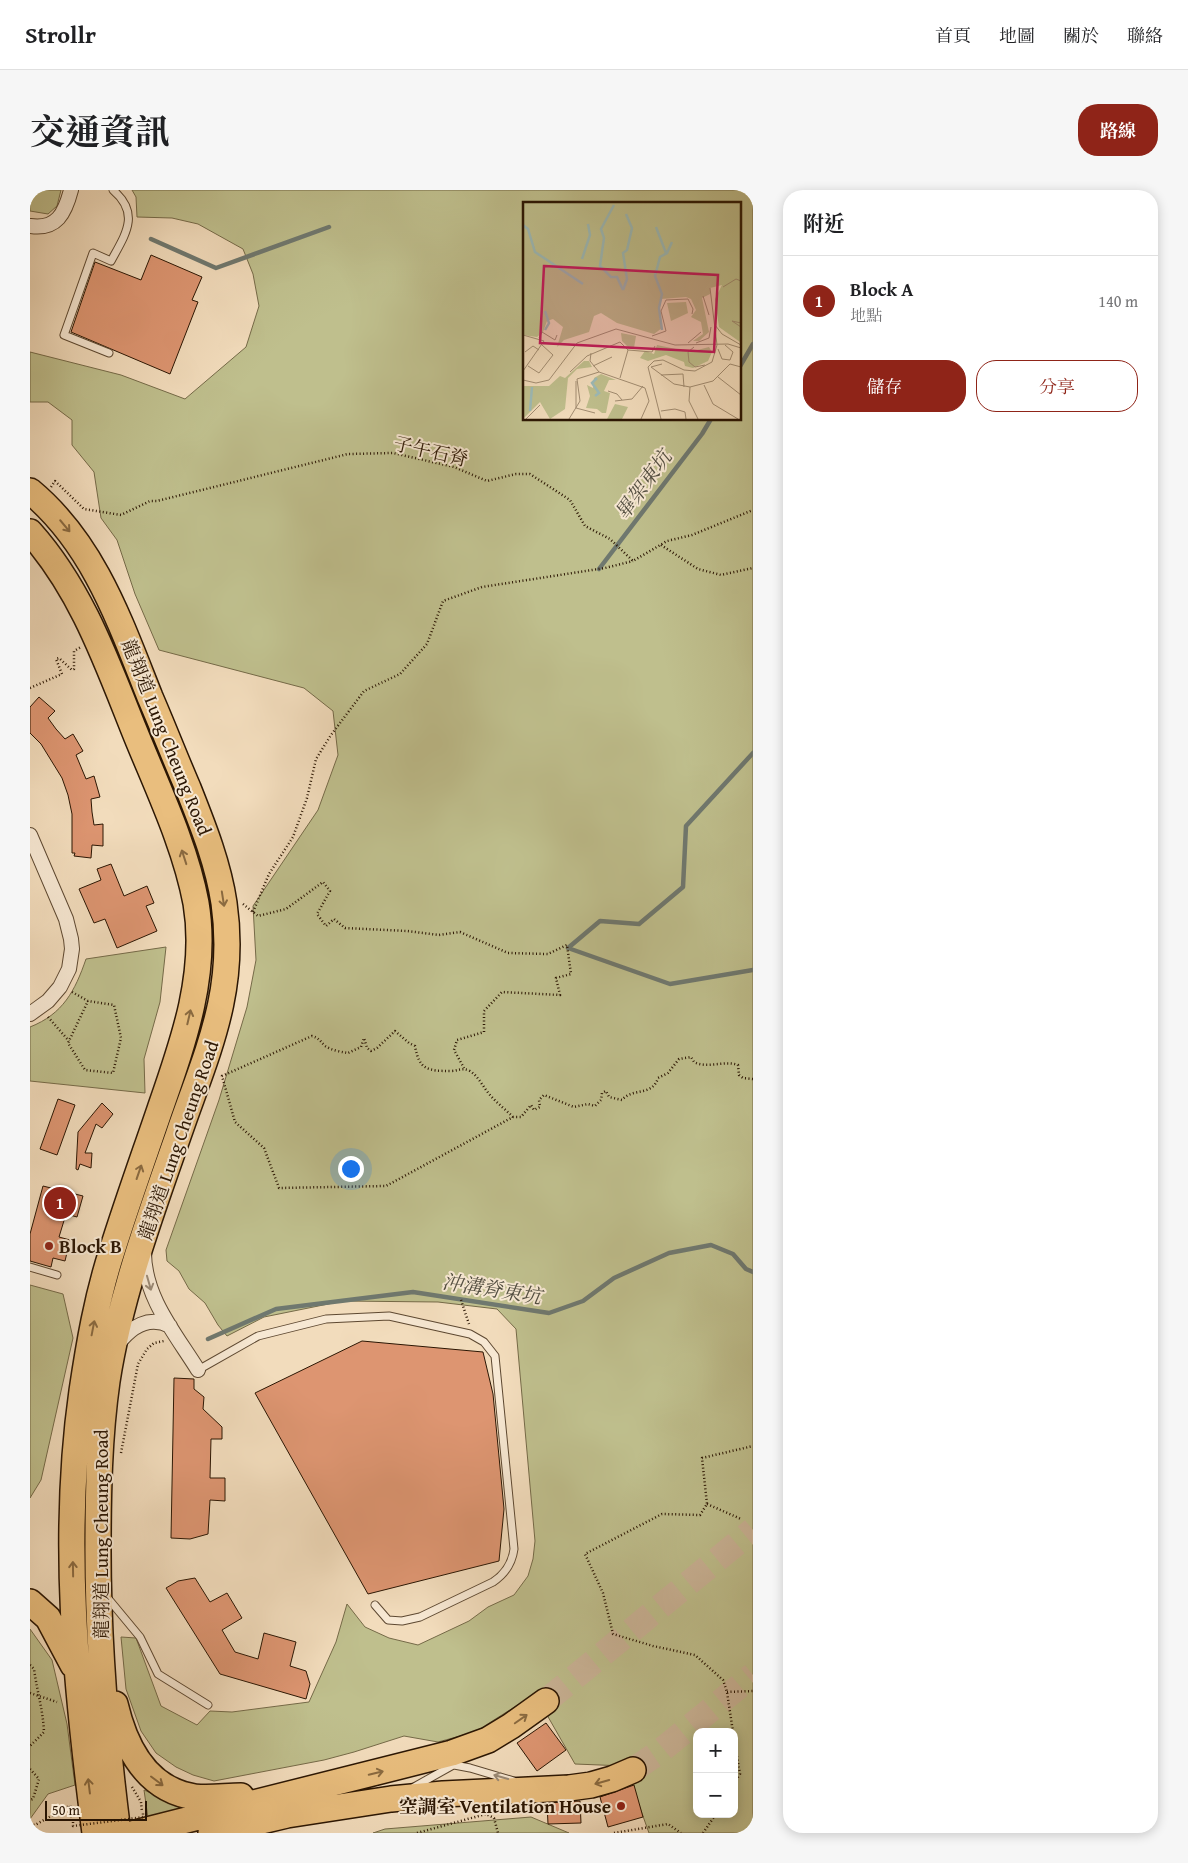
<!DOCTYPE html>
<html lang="zh-TW">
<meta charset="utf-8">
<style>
:root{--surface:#fff;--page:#f6f6f6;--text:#202124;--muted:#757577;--line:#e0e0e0;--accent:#8f2418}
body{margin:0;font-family:"Gentium Book Plus","Noto Serif TC",serif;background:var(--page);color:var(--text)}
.controls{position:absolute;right:15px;bottom:15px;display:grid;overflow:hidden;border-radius:10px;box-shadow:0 2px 12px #0003}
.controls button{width:45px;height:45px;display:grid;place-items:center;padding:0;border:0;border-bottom:1px solid var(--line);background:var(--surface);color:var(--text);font:25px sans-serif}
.scale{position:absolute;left:15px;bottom:12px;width:102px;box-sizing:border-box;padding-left:5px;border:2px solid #2b1603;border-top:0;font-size:14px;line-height:18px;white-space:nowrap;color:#2b1603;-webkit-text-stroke:4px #f7e8d3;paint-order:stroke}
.you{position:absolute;left:320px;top:978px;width:18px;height:18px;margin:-12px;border:4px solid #fff;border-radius:50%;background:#1a73e8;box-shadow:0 0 0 8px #1a73e833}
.badge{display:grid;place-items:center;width:32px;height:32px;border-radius:50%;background:var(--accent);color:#fff;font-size:16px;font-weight:700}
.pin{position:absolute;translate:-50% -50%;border:2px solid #fff;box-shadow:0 1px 5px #0006}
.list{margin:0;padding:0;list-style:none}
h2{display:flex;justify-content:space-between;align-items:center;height:65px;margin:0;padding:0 20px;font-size:21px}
h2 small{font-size:16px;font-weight:400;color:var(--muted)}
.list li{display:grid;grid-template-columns:32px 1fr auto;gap:15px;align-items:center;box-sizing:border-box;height:90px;padding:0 20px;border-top:1px solid var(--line)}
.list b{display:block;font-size:19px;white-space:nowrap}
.list p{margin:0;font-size:16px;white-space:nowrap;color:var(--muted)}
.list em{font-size:16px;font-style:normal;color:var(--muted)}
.actions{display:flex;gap:10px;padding:15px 20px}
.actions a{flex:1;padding:11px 0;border:1px solid var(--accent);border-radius:20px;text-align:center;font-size:18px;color:var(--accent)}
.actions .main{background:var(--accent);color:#fff}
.map{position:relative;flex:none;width:723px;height:1643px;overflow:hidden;border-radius:20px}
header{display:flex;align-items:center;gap:30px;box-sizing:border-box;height:70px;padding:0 25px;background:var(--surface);border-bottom:1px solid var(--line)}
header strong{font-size:24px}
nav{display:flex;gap:28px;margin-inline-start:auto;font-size:18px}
.intro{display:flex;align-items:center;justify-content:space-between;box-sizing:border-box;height:120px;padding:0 30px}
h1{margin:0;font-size:35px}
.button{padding:12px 22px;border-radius:20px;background:var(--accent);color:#fff;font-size:18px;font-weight:700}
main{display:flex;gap:30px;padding:0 30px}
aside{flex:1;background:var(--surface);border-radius:20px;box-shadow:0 2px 12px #0003}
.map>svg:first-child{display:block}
.green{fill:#bfbf8d;stroke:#756a48;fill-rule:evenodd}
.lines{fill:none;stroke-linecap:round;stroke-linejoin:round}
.stream{stroke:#6f786f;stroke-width:4.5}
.building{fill:#dd9571;stroke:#2b1603}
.highway-tunnel{stroke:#cab497;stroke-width:25;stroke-dasharray:25 12;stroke-linecap:butt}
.lane-casing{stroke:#5d4831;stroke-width:9}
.street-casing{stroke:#5d4831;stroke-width:16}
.highway-casing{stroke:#2b1603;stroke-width:28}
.path{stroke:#2b1603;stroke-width:2.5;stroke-dasharray:1 2.5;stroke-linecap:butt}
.lane{stroke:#f7e8d3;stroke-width:7}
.street{stroke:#f7e8d3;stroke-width:14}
.highway{stroke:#e9be7e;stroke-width:25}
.path-bridge{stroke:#2b1603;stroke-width:2.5;stroke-dasharray:1 2.5;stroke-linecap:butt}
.oneway{stroke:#8a6a40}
.oneway2{stroke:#9b8a75}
.poi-dot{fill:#8f2418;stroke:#f7e8d3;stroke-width:2}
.labels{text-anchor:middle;stroke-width:4;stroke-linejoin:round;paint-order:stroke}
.street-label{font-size:19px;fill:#2b1603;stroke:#f7e8d3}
.poi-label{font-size:19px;font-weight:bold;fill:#2b1603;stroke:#f7e8d3;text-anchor:start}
.water-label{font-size:20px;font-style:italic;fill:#534f42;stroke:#f7e8d3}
.inset-river{fill:none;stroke:#9cbab7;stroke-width:2.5}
.inset-road{fill:none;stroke:#a28d72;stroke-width:1}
.view{fill:#c2185b;fill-opacity:0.15;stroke:#c2185b;stroke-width:2.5}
.inset-edge{fill:none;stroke:#2b1603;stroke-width:2.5}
</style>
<header>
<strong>Strollr</strong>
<nav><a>首頁</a><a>地圖</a><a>關於</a><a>聯絡</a></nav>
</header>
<div class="intro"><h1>交通資訊</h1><a class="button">路線</a></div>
<main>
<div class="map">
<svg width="723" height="1643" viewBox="0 0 723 1643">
<rect width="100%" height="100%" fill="#f2dcbc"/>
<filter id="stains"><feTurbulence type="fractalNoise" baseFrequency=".004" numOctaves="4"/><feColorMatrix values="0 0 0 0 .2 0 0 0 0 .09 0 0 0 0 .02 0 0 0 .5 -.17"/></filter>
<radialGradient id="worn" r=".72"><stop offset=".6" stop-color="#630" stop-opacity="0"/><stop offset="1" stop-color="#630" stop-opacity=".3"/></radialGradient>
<path class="green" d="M0 0H31L27 16 18 24 0 21Z
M102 0H723V1643H619L595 1576 545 1574 505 1504 445 1542 408 1552 374 1546 324 1562 294 1570 184 1591 163 1585 146 1577 126 1563 111 1541 96 1499 91 1447 106 1448 131 1516 167 1535 180 1521 202 1522 279 1512 306 1452 317 1414 335 1437 359 1448 388 1455 439 1431 458 1417 484 1405 498 1386 503 1369 505 1351 486 1139 467 1119 408 1112 313 1111 234 1127 197 1146 188 1135 175 1113 159 1099 149 1081 137 1071 136 1060 189 910 217 817 226 770 223 716 288 620 308 565 303 521 274 498 129 460 105 404 87 350 71 328 64 282 42 255V230L18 212H0V162L91 185 155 209 216 157 229 116 223 84 213 59 168 34 142 28 107 27 106 7ZM494 14H709V229H494ZM667 1542H704V1624H667Z
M136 757 130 812 114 869 115 903 0 891V837C33 824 45 801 56 769Z
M0 1095 33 1104 43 1148 11 1290 0 1308Z
M0 1439 22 1470 37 1534 45 1595 18 1604 0 1629Z
M114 1600 161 1621 118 1628Z
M501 1627 539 1643H343L355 1639Z"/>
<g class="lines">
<path class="stream" d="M121 49 186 78 299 37
M709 178 723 154
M569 379 672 244 681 229
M538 758 570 731 609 734 653 697 656 636 723 563
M538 758 640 794 723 780
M178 1149 246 1119 383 1102 519 1123 553 1111 584 1088 639 1063 681 1055 703 1064 716 1079 723 1082"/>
</g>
<path class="building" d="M121 65 172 87 162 110 168 112 140 184 41 142 65 72 111 90Z
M9 507 25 521 18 528 26 539 35 549 43 544 53 561 46 565 56 589 64 586 70 607 61 609 62 622 64 635 73 634V656L62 655 61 668 44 666 45 663H42V624L38 605 32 588 11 554 0 543V517Z
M81 674 94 706 117 696 124 713 116 716 127 741 87 758 75 729 64 733 49 699 71 690 67 679Z
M28 909 45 915 27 965 10 959Z
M72 913 83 924 72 938 66 934 55 963H62L61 978 50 974 48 980 46 979 48 942Z
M13 996 53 1006 47 1027 36 1024 29 1047 40 1050 35 1071 23 1068 21 1077 0 1071V1044Z
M332 1151 453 1162 463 1204 474 1319 469 1371 338 1404 225 1203Z
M144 1188 164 1189V1199L174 1207 173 1219 192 1237V1249H181L180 1288H195V1311L180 1310 178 1344 160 1349 141 1348Z
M165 1388 180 1412 197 1403 212 1428 192 1440 205 1462 228 1469 234 1443 266 1452 260 1476 276 1481 280 1494 276 1509 190 1484 136 1398 148 1391Z
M516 1533 536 1560 507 1581 487 1553Z
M604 1595 613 1627 578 1637 570 1607Z
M550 1611 551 1633 518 1634 517 1613Z"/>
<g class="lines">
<path class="highway-tunnel" d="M516 1511 723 1340
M603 1580 628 1563 723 1485"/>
<defs>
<path id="lane" d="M79 163 34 145 63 63 81 71C95 45 111 24 83 0
M0 1077 27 1085
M168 1180 228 1146 296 1129 359 1126 440 1144 454 1152 465 1166 484 1359C482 1374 475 1384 463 1392L390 1427 372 1431 358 1430 345 1415
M76 1406 110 1447 128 1484 178 1515
M419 1574 440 1578 484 1591
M384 1597 425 1574"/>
<path id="street" d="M0 36C27 40 35 23 41 0
M0 645 36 729 41 749 42 759 39 779 30 797 18 811 0 824
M114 1062C114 1107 145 1143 168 1180
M88 1154C101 1137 119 1125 140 1136"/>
<path id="highway" d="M0 301C64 354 90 432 120 507 133 537 145 568 158 598 173 636 188 673 194 713 207 803 176 864 148 946 120 1026 90 1107 77 1191 69 1247 68 1304 68 1361 68 1455 76 1549 88 1643
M0 342C51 399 76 470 104 540 126 595 155 654 166 713 178 784 153 853 130 919 114 966 97 1013 82 1061 67 1107 59 1154 52 1201 31 1348 46 1497 65 1643
M0 1412 18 1428 43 1475
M85 1514C95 1557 116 1600 165 1607 180 1609 196 1606 211 1606
M105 1643 422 1563 458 1550 481 1536 516 1511
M181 1643 257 1625 361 1609 413 1604 539 1598 561 1595 582 1589 603 1580"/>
</defs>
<use href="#lane" class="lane-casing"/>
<use href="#street" class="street-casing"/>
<use href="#highway" class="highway-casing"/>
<path class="path" d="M21 297 25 291 54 319 91 325 120 311H127L318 264 363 263 424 277 457 291 486 284H500L540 310 555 336 580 349 603 371 637 351 662 345 723 320
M631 355 668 379 691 385 723 378
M0 498 32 484 26 469 29 468 42 480 44 479V461L51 457
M213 714 228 726 256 719 293 692 300 701 287 724 296 736 304 729 315 738 377 741 409 745 430 742 478 763 518 764 537 755 541 784 526 788 530 805 472 802 454 821V842L427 850 424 860 434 878
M223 722 239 684 263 647 277 608 286 569 301 545 334 501 370 484 397 454 413 411 452 397 575 378 603 371
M42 802 58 811 84 815 91 848 83 883 55 880 38 853 58 811
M18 827 39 851
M483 927C476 920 467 913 460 905 453 897 449 887 440 881 432 877 428 881 421 881 398 881 389 880 385 856L379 853 365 841 347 858 341 861 337 858 334 848 331 857 318 863C311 862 301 860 295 856 290 851 289 848 282 846L192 886 205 932 234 958 249 998 356 996 483 927H491L501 915 504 920 510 917 509 910 514 905 544 917 558 914 565 916 571 910 572 903 576 901 579 907 592 910C603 897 622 907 628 888L638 883 649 869 661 867 664 872C677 879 695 870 708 875L709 885 713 888 723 889
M431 1110 439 1134
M91 1263 108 1174 117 1159 124 1153 134 1151
M677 1314 711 1329
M0 1475 4 1479C7 1501 13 1520 14 1542L0 1556
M697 1502 723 1501
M0 1503 27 1512
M703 1542 697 1502 693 1490 665 1465 623 1456 583 1444 573 1403 555 1364 632 1324 670 1325 677 1314 672 1268 723 1256
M704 1549 710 1584 704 1593
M0 1579 9 1589 3 1609 0 1610
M102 1597 111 1612 112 1622
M39 1616 43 1632
M0 1634 5 1635 39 1616 43 1617
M387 1643 456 1624 464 1628 468 1643
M584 1643 638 1634 651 1643
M673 1643 686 1624"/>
<use href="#lane" class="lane"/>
<use href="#street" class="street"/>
<use href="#highway" class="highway"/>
<path class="path-bridge" d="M43 1632V1636L106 1628 113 1627V1623"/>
</g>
<defs><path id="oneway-shaft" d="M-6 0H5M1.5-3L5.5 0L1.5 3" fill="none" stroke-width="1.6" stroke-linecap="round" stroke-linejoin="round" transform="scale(1.25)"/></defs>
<g class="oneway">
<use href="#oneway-shaft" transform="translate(35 336) rotate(50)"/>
<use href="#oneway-shaft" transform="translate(154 667) rotate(-108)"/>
<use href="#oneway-shaft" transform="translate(193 709) rotate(81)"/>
<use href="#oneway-shaft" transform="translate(159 827) rotate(-77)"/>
<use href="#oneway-shaft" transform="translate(109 982) rotate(-71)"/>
<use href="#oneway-shaft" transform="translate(63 1138) rotate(-79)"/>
<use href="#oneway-shaft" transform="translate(43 1379) rotate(-91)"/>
<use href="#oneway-shaft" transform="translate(491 1529) rotate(-35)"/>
<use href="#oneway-shaft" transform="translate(346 1583) rotate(-14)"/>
<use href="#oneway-shaft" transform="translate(127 1591) rotate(37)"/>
<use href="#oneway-shaft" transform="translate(572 1592) rotate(164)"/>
<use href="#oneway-shaft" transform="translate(59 1596) rotate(-97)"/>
</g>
<g class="oneway2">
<use href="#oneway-shaft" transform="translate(119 1093) rotate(74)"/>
<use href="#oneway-shaft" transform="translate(471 1587) rotate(-164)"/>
</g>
<g class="poi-dot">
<circle cx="19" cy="1056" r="5"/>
<circle cx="591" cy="1616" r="5"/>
</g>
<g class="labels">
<g class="street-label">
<text transform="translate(401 261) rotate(13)" y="7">子午石脊</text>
<text transform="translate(137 547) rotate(68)" y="7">龍翔道 Lung Cheung Road</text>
<text transform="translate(148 950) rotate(-71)" y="7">龍翔道 Lung Cheung Road</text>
<text transform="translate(71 1344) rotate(-90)" y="7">龍翔道 Lung Cheung Road</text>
</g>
<g class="poi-label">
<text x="29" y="1063">Block B</text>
<text x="581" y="1623" text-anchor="end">空調室 Ventilation House</text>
</g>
<g class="water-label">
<text transform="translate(613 295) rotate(-54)" y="7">畢架東坑</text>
<text transform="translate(462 1099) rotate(9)" y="7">沖溝脊東坑</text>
</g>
</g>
<g transform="translate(493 12)">
<rect width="218" height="218" fill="#f2dcbc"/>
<path d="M0 1H217V140L196 125 192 97 199 83 187 86V92L179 96 186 130 176 139H170L180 132 178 120 168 115 173 108 168 97 163 95 138 97 136 114 139 126 131 132 94 121 78 111 71 114 66 130 41 138 34 145 40 125 30 117 24 119 20 130 14 135 0 133ZM163 100 165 111 148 119 144 101ZM98 131 113 134 111 146 107 147 99 139ZM134 143 167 150 186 145 189 150 185 159 170 166 162 164 161 160 143 153 125 159 117 156 122 149 131 152ZM61 159H66L69 165 54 167 45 176 42 207 27 217 17 200 0 217V184H26L37 174 42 176ZM78 172 93 178H86L81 189 87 191 83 211H79L74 207 63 206 67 194 64 183 70 186 71 176ZM92 202 105 205 99 217H84Z" fill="#bfbf8d"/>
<path class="inset-river" d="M91 3 78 27 81 36 77 64 88 75H94L100 88M0 23 5 27 12 50 60 82M133 25 143 51M59 57 67 33 65 22M100 88 104 77 100 51 104 48 109 26 103 12M22 109 26 121 22 128M139 128 136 106 139 92 132 74 137 55 144 51 149 40M72 194 76 191 69 181 74 176M7 209 9 185"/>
<path class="inset-road" d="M200 85 213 77 218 79M180 94 186 113M218 121 209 119 218 125M192 123 199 132 218 143M0 133 21 139 0 169M129 134 143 129 138 109 143 98 165 97 170 107 169 112M16 136 19 130 32 138 34 133M165 141 178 130M173 141 186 136 188 125M171 145 165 150 166 160 172 165 182 163M195 147 199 157 207 158 210 150 202 143M105 148 129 150 132 144M2 150 10 144 16 148M68 151 67 159 76 170 122 186 126 199 118 217M139 162 128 165 151 182 167 185 190 179 207 162 218 165M5 164 16 171 30 153 19 143M70 164 89 155M47 170 64 154 97 140 105 148 97 176M138 173 160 172 161 185M195 175 218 193M0 178 13 181 26 178 54 141 93 127 152 143 205 142 218 146M53 179V206L72 211M181 183 190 202 215 217M167 185 166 199 175 217M85 189 94 192 99 198M92 199 109 197 120 184M138 209 152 207 162 210 163 217M3 217 17 203M46 217 57 199 54 177 76 170M138 217 125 165 131 159 140 158 161 168 172 169 189 160 194 143 187 86"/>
<path class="view" d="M21 64 195 73 191 150 17 141Z"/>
<rect width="218" height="218" class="inset-edge"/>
</g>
<rect width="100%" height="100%" filter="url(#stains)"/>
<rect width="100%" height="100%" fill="url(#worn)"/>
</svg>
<div class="controls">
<button>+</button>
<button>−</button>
</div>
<div class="scale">50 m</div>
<div class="you"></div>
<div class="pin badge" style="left:30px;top:1013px">1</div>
</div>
<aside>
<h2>附近<small></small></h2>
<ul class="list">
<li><span class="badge">1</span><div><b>Block A</b><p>地點</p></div><em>140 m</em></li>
</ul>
<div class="actions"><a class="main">儲存</a><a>分享</a></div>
</aside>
</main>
